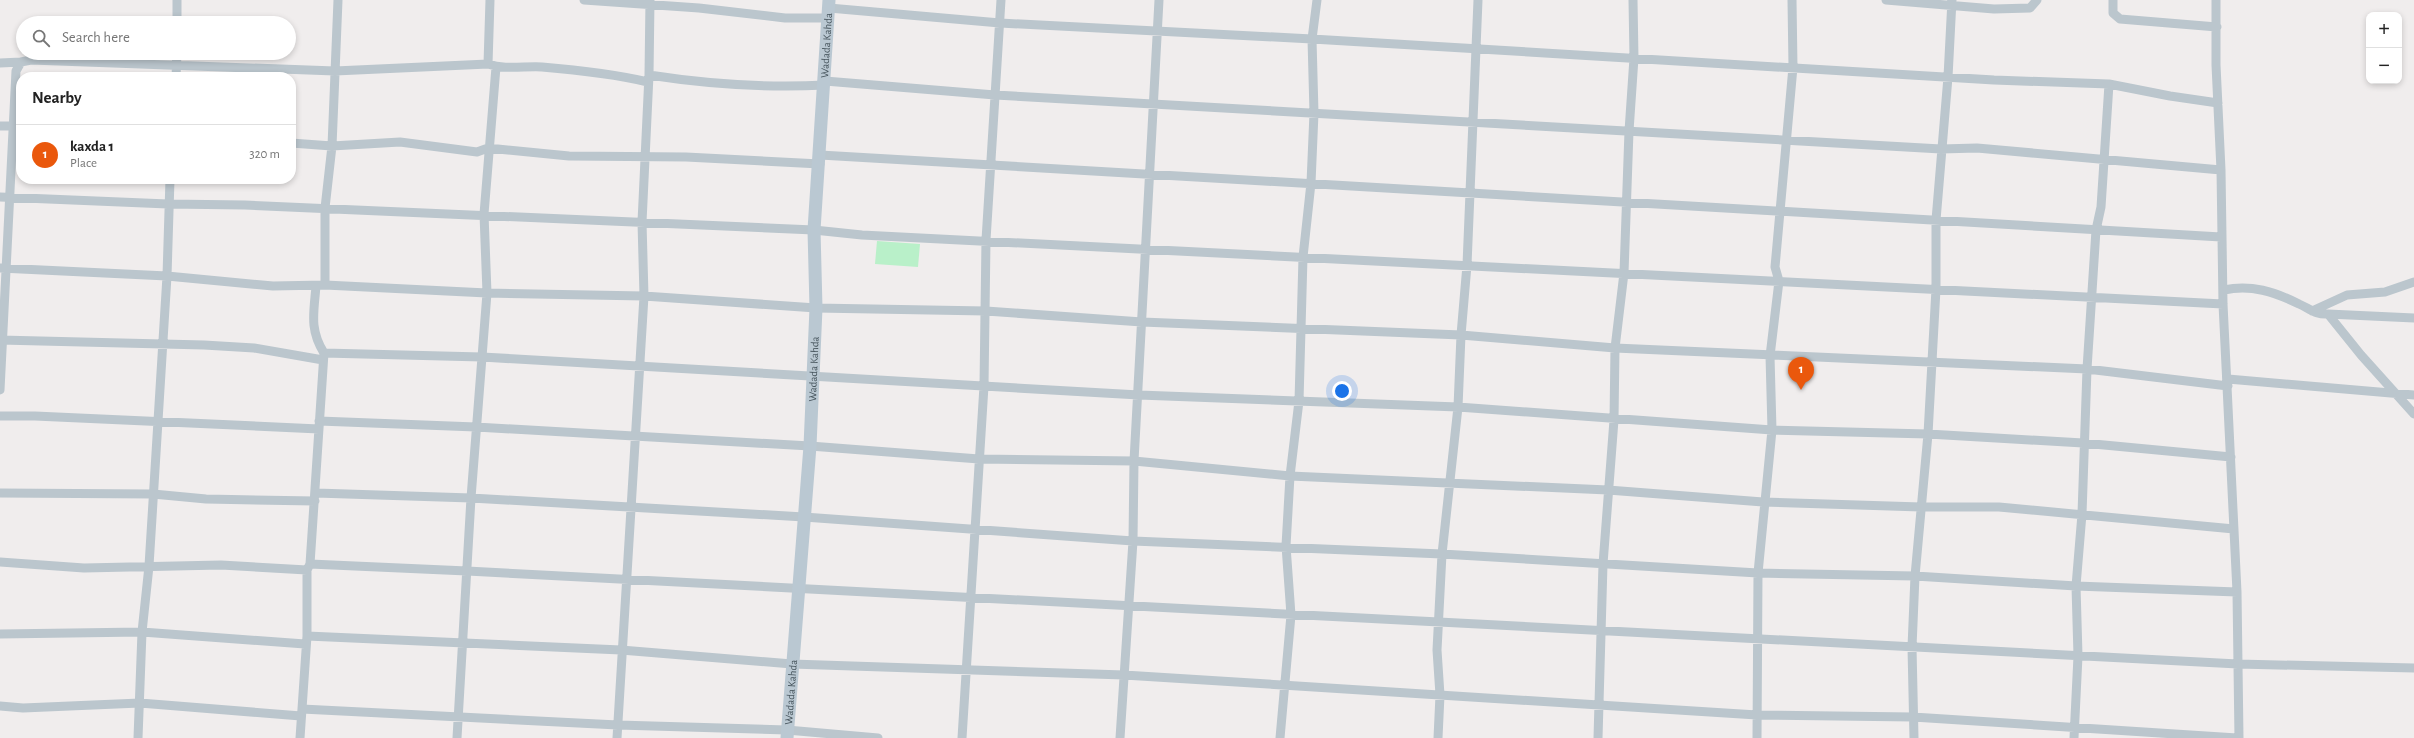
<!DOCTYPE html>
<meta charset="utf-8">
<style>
:root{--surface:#fff;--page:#f6f6f6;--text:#222;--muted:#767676;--line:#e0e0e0;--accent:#ea580c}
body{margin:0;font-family:"Alegreya Sans",sans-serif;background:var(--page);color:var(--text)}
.controls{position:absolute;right:12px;top:12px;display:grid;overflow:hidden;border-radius:8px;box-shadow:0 2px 6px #0003}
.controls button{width:36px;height:36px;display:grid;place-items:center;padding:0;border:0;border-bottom:1px solid var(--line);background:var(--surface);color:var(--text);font:20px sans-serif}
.you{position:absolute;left:1342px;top:391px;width:14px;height:14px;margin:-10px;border:3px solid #fff;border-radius:50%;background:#1a73e8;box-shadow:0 0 0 6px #1a73e833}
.badge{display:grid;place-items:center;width:26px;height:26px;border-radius:50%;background:var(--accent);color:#fff;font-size:13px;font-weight:700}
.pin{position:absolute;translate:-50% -33px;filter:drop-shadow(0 1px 2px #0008)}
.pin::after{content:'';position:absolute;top:21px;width:14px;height:12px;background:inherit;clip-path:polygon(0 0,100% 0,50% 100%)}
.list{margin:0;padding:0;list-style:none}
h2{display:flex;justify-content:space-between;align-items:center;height:52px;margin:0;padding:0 16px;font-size:17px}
h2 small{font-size:13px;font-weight:400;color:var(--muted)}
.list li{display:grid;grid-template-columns:26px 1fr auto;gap:12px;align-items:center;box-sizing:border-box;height:60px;padding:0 16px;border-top:1px solid var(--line)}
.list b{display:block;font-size:15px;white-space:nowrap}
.list p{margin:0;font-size:13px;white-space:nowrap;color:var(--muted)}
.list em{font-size:13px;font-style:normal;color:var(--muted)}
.icon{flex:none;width:22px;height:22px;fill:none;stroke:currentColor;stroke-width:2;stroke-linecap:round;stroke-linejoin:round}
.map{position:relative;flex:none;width:2414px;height:738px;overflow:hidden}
.search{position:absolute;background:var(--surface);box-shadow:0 2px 6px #0003;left:16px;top:16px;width:280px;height:44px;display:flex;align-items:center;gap:10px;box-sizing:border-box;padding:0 14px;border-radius:22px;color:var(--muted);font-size:15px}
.panel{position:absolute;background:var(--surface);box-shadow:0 2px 6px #0003;left:16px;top:72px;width:280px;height:112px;border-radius:16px}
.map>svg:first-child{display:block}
.park{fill:#b9f0c9}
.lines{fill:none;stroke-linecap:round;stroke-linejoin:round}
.street{stroke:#bbc6cd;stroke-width:9}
.secondary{stroke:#bac8d2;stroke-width:13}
.labels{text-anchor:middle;stroke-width:4;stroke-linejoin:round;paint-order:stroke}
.street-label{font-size:11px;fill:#45535b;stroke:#fff}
</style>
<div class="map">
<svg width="2414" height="738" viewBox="0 0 2414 738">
<rect width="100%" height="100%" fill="#f0eded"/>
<path class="park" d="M877 241 920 244 918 267 875 264Z"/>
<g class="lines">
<path class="street" d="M584 0 699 8 785 18H828
M1886 0 1994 9 2030 8 2037 0
M2113 0V13L2120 19 2217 27
M2216 0V65L2221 170 2223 304 2237 592 2239 738
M829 8 1000 23 1312 39 1994 80 2109 84 2170 96 2218 103
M177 23V0
M0 63 21 62
M488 64 490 0
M649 75C707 84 766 88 825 85
M176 77 177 53
M825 81 995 95 1941 149 1977 148 2221 170
M0 126H21
M291 143 332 146 400 142 477 152 488 148 569 156 686 157 820 164
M820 155 2221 237
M0 197 168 204 245 205 814 230 862 235 2223 304
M0 268 167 276 273 286 325 285 487 293 644 296 816 308 986 311 1142 322 1461 335 1615 348 2087 369 2228 386
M325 285V208L332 146 338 0
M2224 290C2251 284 2275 292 2299 304 2310 309 2316 315 2328 314L2361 355 2414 414
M2312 311 2347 295 2385 292 2414 282
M2328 314 2414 318
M0 340 204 345 254 348 323 360
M324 353 482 357 1139 395 1458 407 1772 430 1928 434 2083 443 2231 457
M2228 379 2414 395
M0 390 16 71 21 62 31 60 335 71 488 64C505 70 524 66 542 67 578 70 614 74 648 82
M0 416H35L319 429
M319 421 476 427 810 446 979 459 1134 461 1290 476 1608 490 1763 502 1921 507H1999L2234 529
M0 493 153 494 206 499 315 501
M316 493 471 498 804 517 1133 541 1442 554 1758 573 1915 576 2076 586 2237 592
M0 562 84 568 221 565 307 570
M310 564 467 571 2238 664 2414 668
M0 634 142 632 305 644
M307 636 621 650 792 664 1124 675 1757 715 1913 717 2237 738
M0 706 23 708 140 703 301 716
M302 709 618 725 787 730 878 738
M138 738 142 632 149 566 167 276 170 179
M300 738 307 636V570L310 564 324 353C309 329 314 312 316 286
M457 738 471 498 487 293 484 214 496 67
M617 738 644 296 642 222 649 75 650 0
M962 738 984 386 986 240 1001 0
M1120 738 1133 541 1134 461 1159 0
M1280 738 1291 615 1286 546 1290 476 1299 401 1303 257 1311 183 1314 113 1312 39 1317 0
M1438 738 1440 695 1437 650 1442 554 1458 407 1461 335 1467 265 1478 0
M1598 738 1603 564 1614 420 1615 348 1624 273 1629 131 1634 58 1633 0
M1757 738 1758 573 1772 430 1770 356 1779 281 1775 267 1793 67 1792 0
M1914 738 1912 647 1915 576 1928 434 1936 289V220L1948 77 1952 0
M2074 738 2078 656 2076 586 2082 514 2087 369 2096 230 2101 207 2109 84"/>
<path class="secondary" id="s1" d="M787 738 810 446 816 308 814 230 829 0"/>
</g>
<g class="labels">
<g class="street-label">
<text dy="4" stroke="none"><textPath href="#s1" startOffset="694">Wadada Kahda</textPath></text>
<text dy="4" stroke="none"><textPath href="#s1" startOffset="370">Wadada Kahda</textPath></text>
<text dy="4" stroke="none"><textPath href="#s1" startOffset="46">Wadada Kahda</textPath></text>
</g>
</g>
</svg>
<div class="controls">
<button>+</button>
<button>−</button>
</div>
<div class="you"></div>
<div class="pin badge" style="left:1801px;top:390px">1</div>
<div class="search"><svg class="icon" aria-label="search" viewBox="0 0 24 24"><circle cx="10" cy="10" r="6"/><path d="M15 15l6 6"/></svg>Search here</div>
<section class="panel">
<h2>Nearby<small></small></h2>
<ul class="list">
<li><span class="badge">1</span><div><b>kaxda 1</b><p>Place</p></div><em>320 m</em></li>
</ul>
</section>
</div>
